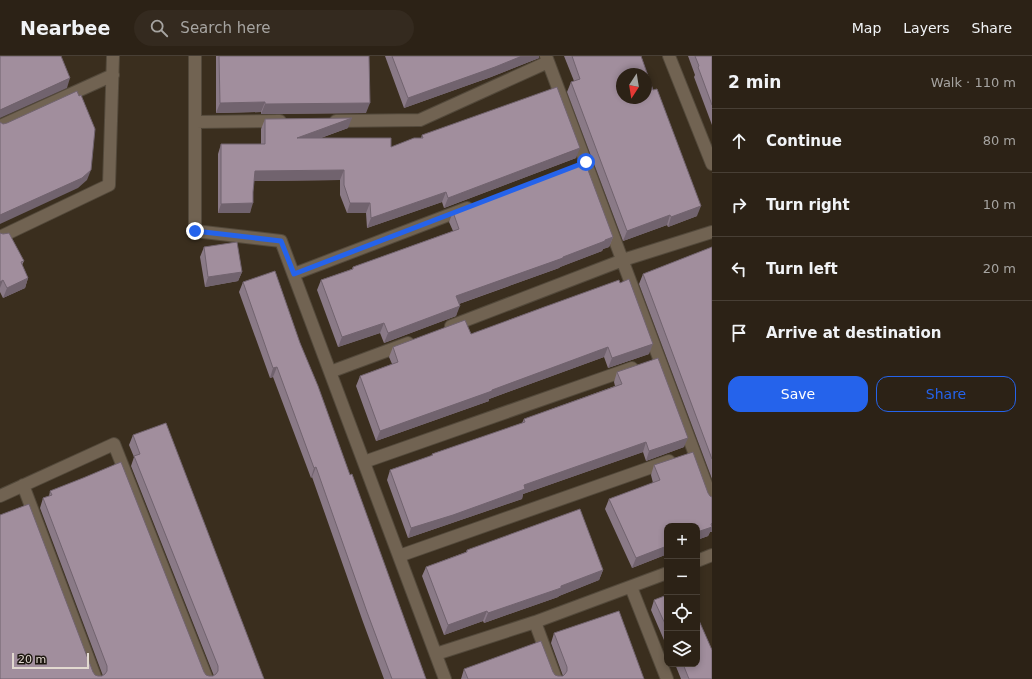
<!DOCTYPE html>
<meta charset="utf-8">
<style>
:root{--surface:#2c2216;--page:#342a1f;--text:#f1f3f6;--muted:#a6a4a1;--line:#483f35;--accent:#2563eb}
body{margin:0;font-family:"DejaVu Sans",sans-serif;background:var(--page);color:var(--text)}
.controls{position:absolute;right:12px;bottom:12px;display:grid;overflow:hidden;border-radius:8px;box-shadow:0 2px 6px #0003}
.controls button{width:36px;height:36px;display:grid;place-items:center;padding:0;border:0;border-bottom:1px solid var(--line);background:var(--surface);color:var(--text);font:20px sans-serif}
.compass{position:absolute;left:616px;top:12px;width:36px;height:36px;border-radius:50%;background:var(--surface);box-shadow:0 2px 6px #0003;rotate:192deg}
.scale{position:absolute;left:12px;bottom:10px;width:77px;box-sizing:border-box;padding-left:4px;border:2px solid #e2d9d0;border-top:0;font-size:11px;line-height:14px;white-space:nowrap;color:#e2d9d0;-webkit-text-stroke:3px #1d1710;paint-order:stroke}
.stop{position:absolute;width:12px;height:12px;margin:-9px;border:3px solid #2563eb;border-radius:50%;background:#fff}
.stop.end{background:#2563eb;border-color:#fff;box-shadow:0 1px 4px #0008}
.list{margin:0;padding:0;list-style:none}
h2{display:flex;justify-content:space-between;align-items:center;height:52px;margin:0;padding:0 16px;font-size:17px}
h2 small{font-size:13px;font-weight:400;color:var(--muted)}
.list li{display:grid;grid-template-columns:26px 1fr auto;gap:12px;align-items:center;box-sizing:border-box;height:64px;padding:0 16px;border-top:1px solid var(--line)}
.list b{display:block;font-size:15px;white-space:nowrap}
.list em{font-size:13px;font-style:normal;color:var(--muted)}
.actions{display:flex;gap:8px;padding:12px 16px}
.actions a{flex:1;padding:9px 0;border:1px solid var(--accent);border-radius:12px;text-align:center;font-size:14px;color:var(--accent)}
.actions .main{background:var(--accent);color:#fff}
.icon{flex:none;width:22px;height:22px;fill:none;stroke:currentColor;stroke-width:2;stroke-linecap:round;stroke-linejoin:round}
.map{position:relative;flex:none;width:712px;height:623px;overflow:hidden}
header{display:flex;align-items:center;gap:24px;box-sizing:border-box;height:56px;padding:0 20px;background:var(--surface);border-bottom:1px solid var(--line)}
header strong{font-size:19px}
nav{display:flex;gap:22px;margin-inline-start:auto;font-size:14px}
.search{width:280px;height:36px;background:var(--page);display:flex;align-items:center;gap:10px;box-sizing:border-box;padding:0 14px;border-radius:22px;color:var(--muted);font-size:15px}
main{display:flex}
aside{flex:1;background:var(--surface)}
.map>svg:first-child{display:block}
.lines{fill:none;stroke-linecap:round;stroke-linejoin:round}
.street-casing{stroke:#53493b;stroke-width:14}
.street{stroke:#716352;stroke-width:12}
.wall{fill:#8a7a87}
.shaded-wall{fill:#71636e}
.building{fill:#a18e9d;stroke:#71636e;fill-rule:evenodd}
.route{stroke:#2563eb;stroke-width:5}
</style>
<header>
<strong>Nearbee</strong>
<div class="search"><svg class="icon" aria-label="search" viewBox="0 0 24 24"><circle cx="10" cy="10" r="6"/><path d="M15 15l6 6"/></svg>Search here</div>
<nav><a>Map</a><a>Layers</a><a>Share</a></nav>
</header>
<main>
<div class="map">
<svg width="712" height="623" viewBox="0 0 712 623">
<rect width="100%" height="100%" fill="#3a2e1e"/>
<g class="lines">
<defs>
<path id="street" d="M195 0V175L281 185 445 623
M546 0 712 444
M669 0 712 108
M336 65 420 64 548 6
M195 66 280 65
M0 70 113 19
M0 181 109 129 113 0
M294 218 467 152
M451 270 623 204 712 176
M330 316 408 287
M364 406 632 312
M23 429 96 623
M0 440 114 388 207 623
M399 500 669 405
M697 505 712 499
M631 531 667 623
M535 566 556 623
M436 598 535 566 667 517"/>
</defs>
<use href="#street" class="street-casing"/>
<use href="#street" class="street"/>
</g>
<path class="wall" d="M216 0H369L366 57 261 58V56L216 57Z
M385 0H539V2L491 21 404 52Z
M564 0H641L697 160 668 171 667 169 623 185 567 36 571 26 574 25Z
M688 0H712V69L694 21 695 19Z
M265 63 348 72 321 82 391 91 421 82 422 79 576 102 444 152 442 146 367 172 366 157H347L340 139V124L254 125 250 157H218V98L221 88H261V73Z
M453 156 613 181 609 191 603 193 602 195 560 211 559 212 459 248 456 260 384 287 380 277 338 291 317 234 321 224 352 213 353 211 453 175 449 166Z
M0 177 24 205 22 209 28 222 25 232 3 242 0 236Z
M204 191 242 216 238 225 205 231 200 201Z
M712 191V423L639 228 643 218Z
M243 226 300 287 426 623H384L363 566 312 421 311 422 273 321 270 322 239 236Z
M547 250 649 298 608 312 604 301 489 343V345L376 385 356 330 360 320 392 308 389 301 393 291 471 278Z
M617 316 684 391 646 405 643 396 523 438 522 443 449 468 408 482 387 424 390 414 431 400 432 398 522 367 524 363 615 330 614 326Z
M133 379 264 623H0L93 616 95 619 98 620H103L40 452 43 442 49 440 50 435 82 423 83 422 204 616 206 619 209 620H214L131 410 134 401 129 389Z
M654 409 710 476 708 480 666 495 665 499 632 512 605 453 609 443 653 427 651 419Z
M467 494 603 514 599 524 559 540 558 541 484 567 483 565 444 579 422 520 426 511 466 496Z
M667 539V591L651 554 654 544Z
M554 577 644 623H461L464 613 553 616 555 619 558 620H563L551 587Z
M675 608H697L712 623H681Z"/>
<path class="shaded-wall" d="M522 0H539V2L491 21 404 52 408 42Z
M70 22 67 32 0 62V54Z
M265 46 261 56 216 57 220 47Z
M370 47 366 57 261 58 265 48Z
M352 62 348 72 293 92 297 82Z
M580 92 576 102 444 152 448 142Z
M91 114 87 124 78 132 0 168V159Z
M344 114 340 124 251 125 255 115Z
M446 136 442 146 367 172 371 162Z
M253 147 250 157H218L221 148Z
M350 147H370L366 157H347Z
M701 150 697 160 668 171 671 161Z
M670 159 667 169 623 185 627 175Z
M613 181 609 191 603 193 602 195 560 211 559 212 453 250 456 240 563 201Z
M242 216 238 225 205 231 208 221Z
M28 222 25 232 3 242 7 232Z
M3 224 0 232V226Z
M460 250 456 260 384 287 388 277Z
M384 267 380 277 338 291 342 281Z
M653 288 649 298 608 312 612 302Z
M608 291 604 301 489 343V345L376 385 380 375Z
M277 311 273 321 270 322 273 312Z
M688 382 684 391 646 405 649 395Z
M646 386 643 396 523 438 522 443 449 468 408 482 411 472 524 429Z
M316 411 312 421 311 422 314 412Z
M712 467V476H710L708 480 697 484V476Z
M667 487V495L665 499 632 512 636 502Z
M603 514 599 524 559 540 558 541 484 567 488 557 561 530Z
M487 555 483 565 444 579 448 569Z"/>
<path class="building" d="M0 0H61L70 22 0 54Z
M219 0H369L370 47 265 48V46L220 47Z
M392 0H522L495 11 408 42Z
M572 0H641L653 34 657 33 701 150 671 161 670 159 627 175 571 26 580 23ZM622 18H646V42H622Z
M695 0H712V49L698 11 699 10Z
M557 31 580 92 448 142 446 136 371 162 370 147H350L344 129V114L255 115 253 136V147L221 148V88H265V63L352 62 297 82H391V91L414 82H423L422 79Z
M77 35 79 40 81 39 95 73 91 114 82 122 0 159V66L3 68 7 67Z
M585 106 613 181 605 184V185L563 201V202L456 240 460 250 388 277 384 267 342 281 321 224 353 213V211L459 173 453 156Z
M0 177 3 178 9 177 24 205 21 206 28 222 7 232 3 224 0 226Z
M237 186 242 216 208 221 204 191Z
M712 191V403L643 218Z
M275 215 300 287 318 330 350 419 352 418 408 573 426 623H392L367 556 316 411 314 412 277 311 273 312 243 226Z
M629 223 653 288 612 302 608 291 492 334V335L380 375 360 320 398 306 393 291 465 264 471 278 547 250 619 224 620 227Z
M658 302 688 382 649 395 646 386 524 429 525 433 453 459 411 472 390 414 433 399 432 398 525 366 524 363 622 328 617 316Z
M166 367 264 623H0V459L29 448 93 616 95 619 98 620H102L105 618 107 615V610L43 442 52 439 50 435 83 422 121 406 204 616 206 619 209 620H213L216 618 218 615V610L134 400 140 398 133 379Z
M693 396 708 437 710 440 712 441V467L711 468 712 471 697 476V470H667V490L636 502 609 443 660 424 654 409Z
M580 453 603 514 561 530V532L488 557 487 555 448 569 426 511 467 496V494Z
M667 539V572L654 544Z
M619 555 644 623H468L464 613 541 585 553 616 555 619 558 620H563L565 618 567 615V611L554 577Z
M697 560 712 594V623H689L683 608H697Z"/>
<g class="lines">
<path class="route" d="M195 175 281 185 294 218 586 106"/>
</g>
</svg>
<div class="controls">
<button>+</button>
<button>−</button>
<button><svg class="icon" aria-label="locate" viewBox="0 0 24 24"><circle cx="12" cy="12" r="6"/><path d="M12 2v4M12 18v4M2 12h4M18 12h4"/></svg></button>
<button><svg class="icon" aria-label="layers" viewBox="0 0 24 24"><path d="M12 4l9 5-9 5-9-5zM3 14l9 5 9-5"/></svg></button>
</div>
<svg class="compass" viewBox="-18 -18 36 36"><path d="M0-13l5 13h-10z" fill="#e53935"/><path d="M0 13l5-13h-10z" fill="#a6a4a1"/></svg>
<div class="scale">20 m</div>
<div class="stop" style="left:586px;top:106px"></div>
<div class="stop end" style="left:195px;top:175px"></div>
</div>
<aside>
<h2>2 min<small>Walk · 110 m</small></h2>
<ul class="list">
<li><svg class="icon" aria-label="ahead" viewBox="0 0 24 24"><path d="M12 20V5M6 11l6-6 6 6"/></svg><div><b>Continue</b></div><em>80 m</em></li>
<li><svg class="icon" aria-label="right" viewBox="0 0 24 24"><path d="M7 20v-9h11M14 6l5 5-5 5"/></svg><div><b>Turn right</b></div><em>10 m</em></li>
<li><svg class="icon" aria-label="left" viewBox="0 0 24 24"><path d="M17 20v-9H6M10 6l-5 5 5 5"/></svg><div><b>Turn left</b></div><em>20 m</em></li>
<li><svg class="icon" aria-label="arrive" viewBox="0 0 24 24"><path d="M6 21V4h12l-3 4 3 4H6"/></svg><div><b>Arrive at destination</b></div></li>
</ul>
<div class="actions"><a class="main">Save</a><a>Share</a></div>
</aside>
</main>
